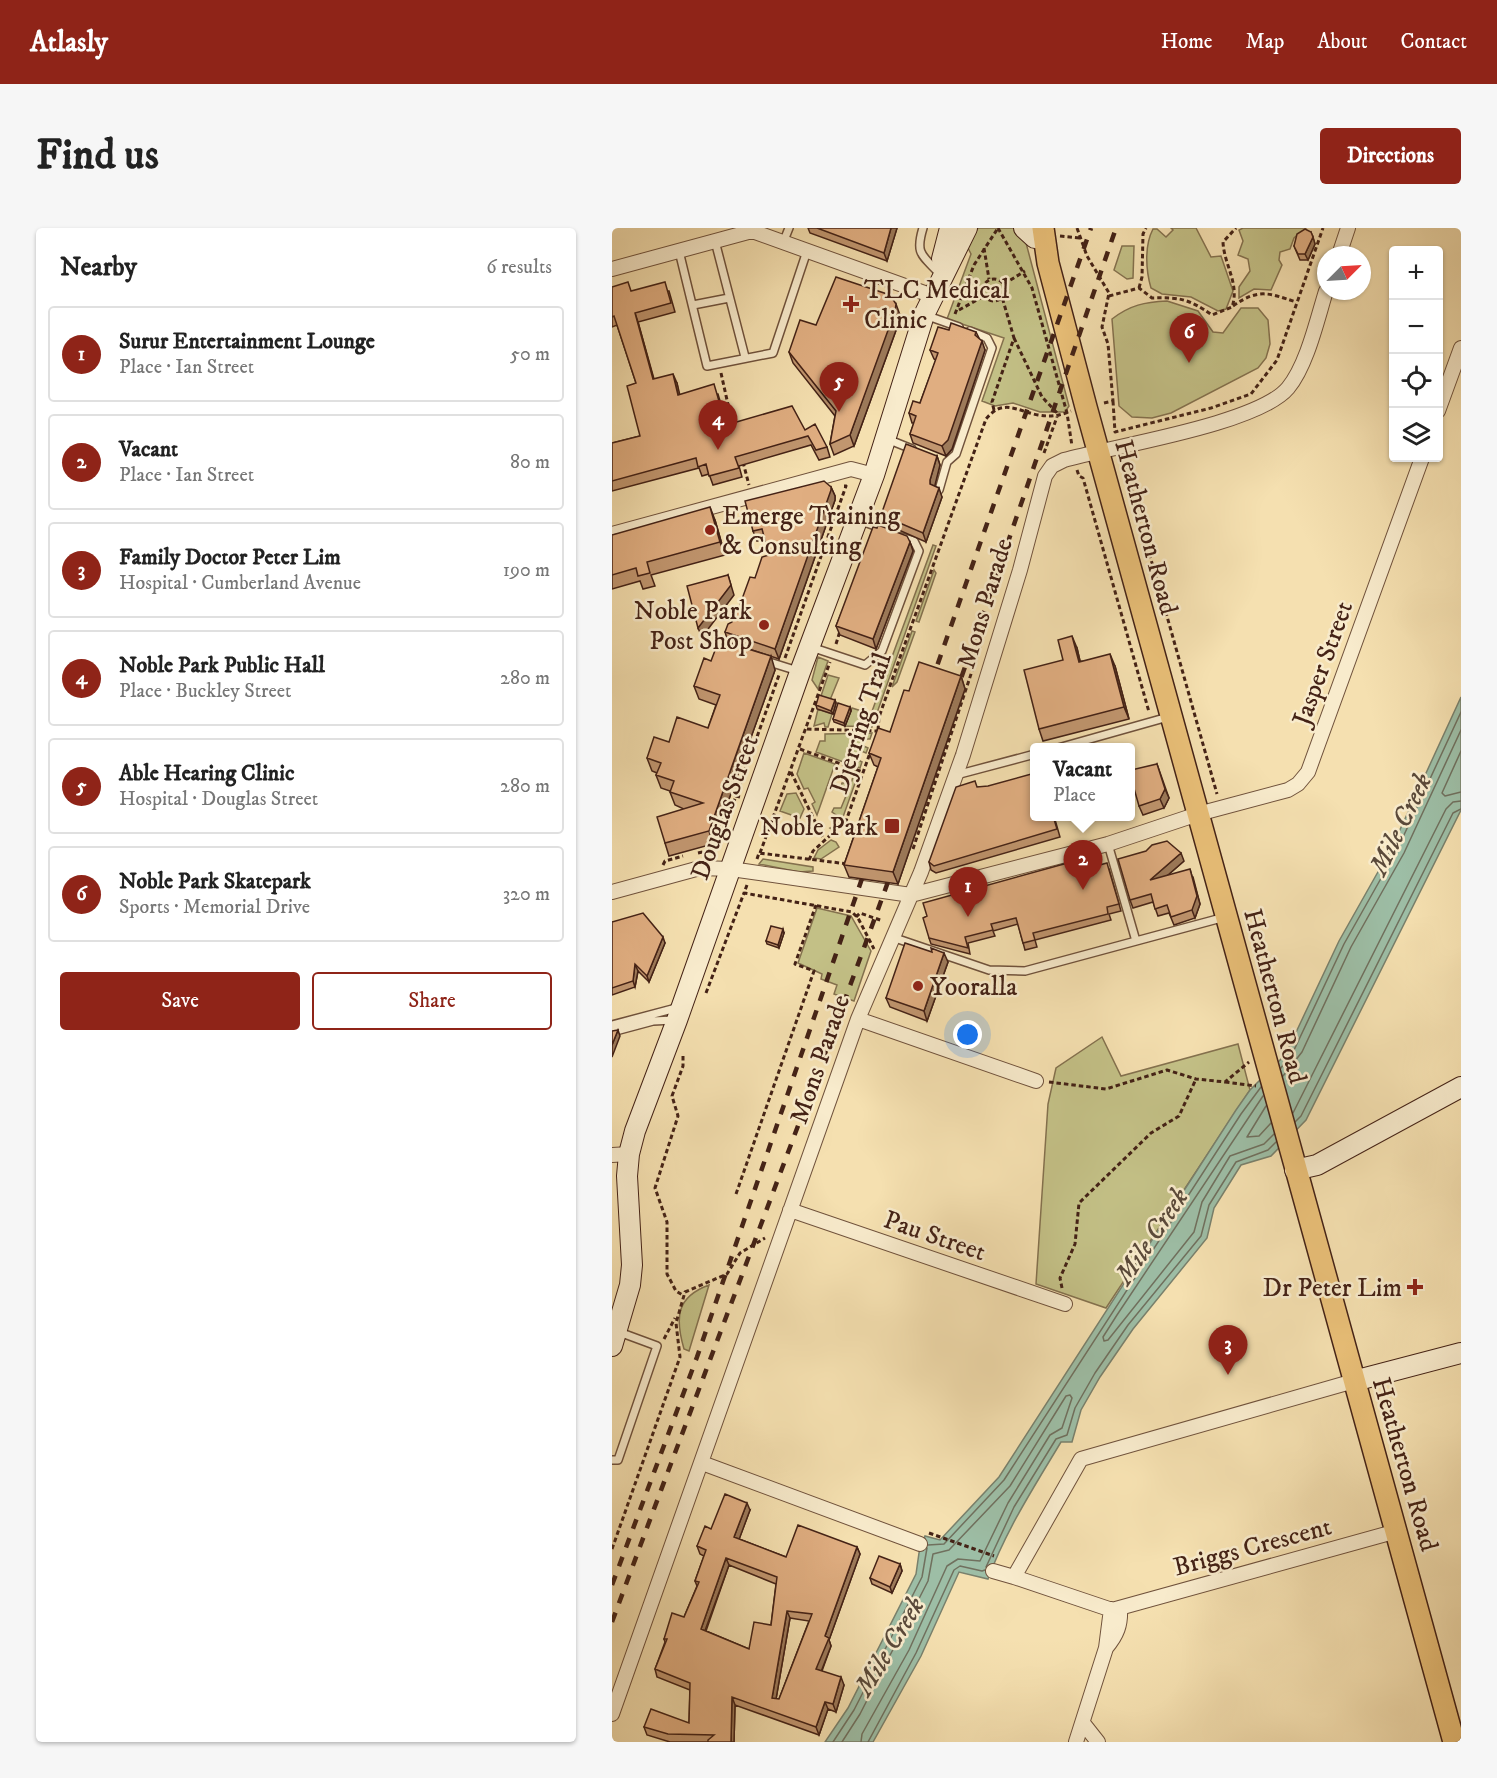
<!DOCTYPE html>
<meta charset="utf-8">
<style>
:root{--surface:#fff;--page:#f6f6f6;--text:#222;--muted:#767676;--line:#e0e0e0;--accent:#8f2418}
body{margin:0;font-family:"IM FELL DW Pica",serif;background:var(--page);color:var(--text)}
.controls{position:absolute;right:18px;top:18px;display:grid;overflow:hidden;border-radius:6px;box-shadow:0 2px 4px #0004}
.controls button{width:54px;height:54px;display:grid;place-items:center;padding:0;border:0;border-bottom:2px solid var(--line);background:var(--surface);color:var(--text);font:30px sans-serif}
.compass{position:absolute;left:705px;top:18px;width:54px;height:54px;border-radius:50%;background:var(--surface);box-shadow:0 2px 4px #0004;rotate:66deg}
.you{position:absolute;left:356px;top:807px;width:21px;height:21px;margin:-15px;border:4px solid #fff;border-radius:50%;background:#1a73e8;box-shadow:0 0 0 9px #1a73e833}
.badge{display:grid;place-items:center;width:39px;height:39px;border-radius:50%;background:var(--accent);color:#fff;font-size:20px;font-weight:700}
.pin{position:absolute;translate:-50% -50px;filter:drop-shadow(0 2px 3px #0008)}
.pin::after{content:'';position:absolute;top:32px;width:21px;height:18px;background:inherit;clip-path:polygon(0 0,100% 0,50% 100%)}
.popup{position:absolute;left:418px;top:515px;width:105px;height:78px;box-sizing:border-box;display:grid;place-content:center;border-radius:6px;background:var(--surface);filter:drop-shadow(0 2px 4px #0005);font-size:20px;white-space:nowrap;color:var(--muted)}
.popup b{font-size:22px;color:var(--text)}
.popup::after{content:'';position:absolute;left:50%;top:100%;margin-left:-12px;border:12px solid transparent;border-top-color:var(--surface)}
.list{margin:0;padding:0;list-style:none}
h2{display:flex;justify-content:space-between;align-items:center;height:78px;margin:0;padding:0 24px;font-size:26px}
h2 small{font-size:20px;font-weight:400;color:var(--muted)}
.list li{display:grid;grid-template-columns:39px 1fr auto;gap:18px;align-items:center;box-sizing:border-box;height:96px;margin:0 12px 12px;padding:0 12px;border:2px solid var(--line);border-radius:6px}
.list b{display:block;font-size:22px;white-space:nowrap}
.list p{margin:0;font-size:20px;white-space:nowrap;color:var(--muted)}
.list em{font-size:20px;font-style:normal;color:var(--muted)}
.actions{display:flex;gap:12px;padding:18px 24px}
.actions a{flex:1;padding:14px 0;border:2px solid var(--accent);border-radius:6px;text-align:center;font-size:21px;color:var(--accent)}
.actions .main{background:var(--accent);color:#fff}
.icon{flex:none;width:33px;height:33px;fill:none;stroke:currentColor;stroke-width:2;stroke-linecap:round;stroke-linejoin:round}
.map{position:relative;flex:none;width:849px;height:1514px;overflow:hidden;border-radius:6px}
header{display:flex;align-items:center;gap:36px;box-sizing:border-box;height:84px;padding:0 30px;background:var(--accent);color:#fff}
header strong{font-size:28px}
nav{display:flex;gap:33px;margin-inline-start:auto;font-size:21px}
.intro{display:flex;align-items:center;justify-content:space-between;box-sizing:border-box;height:144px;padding:0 36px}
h1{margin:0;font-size:42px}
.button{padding:15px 27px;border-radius:6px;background:var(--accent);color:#fff;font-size:21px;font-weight:700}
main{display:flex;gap:36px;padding:0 36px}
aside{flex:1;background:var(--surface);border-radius:6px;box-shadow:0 2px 4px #0004}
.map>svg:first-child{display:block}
.green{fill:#c3c086;stroke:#84714e;stroke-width:1.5}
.water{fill:#9dbea6;stroke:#79806c;stroke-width:1.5}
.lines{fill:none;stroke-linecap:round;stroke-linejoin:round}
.shore{stroke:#70705e;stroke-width:1.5}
.lane-casing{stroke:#70523c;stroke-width:10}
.street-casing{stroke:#70523c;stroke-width:16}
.secondary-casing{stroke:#442216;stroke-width:22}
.primary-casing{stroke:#442216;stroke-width:24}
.path{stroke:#442216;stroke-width:3;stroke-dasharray:4.5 3;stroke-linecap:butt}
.lane{stroke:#f8ebcc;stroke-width:7}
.street{stroke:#f8ebcc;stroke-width:14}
.secondary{stroke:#f8ebcc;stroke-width:20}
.primary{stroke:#eac078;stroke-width:21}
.rail{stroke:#442216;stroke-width:4.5;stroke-dasharray:10 10;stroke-linecap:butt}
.wall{fill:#c1966f;stroke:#442216;stroke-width:1.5;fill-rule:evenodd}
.shaded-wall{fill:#9d7a5a;stroke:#442216;stroke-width:1.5}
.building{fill:#e0ae81;stroke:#442216;stroke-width:1.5;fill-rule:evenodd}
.poi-dot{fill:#8f2418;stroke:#f8ebcc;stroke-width:2}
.labels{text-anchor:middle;stroke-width:5;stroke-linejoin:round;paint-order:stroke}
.poi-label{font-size:26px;fill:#442216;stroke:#f8ebcc;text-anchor:start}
.street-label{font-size:26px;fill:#442216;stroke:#f8ebcc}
.water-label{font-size:27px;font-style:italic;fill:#5a493a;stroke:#f8ebcc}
</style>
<header>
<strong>Atlasly</strong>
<nav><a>Home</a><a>Map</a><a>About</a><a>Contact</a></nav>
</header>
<div class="intro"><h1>Find us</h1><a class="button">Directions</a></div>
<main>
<aside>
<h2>Nearby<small>6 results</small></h2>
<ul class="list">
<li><span class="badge">1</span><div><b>Surur Entertainment Lounge</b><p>Place · Ian Street</p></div><em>50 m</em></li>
<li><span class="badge">2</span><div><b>Vacant</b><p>Place · Ian Street</p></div><em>80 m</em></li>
<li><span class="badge">3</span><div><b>Family Doctor Peter Lim</b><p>Hospital · Cumberland Avenue</p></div><em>190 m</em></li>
<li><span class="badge">4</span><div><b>Noble Park Public Hall</b><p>Place · Buckley Street</p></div><em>280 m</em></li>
<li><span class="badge">5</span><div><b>Able Hearing Clinic</b><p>Hospital · Douglas Street</p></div><em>280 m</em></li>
<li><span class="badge">6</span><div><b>Noble Park Skatepark</b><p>Sports · Memorial Drive</p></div><em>320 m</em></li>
</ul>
<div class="actions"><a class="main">Save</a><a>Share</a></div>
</aside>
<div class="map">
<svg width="849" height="1514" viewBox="0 0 849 1514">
<rect width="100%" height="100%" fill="#f5e0b0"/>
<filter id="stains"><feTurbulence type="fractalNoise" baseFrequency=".00333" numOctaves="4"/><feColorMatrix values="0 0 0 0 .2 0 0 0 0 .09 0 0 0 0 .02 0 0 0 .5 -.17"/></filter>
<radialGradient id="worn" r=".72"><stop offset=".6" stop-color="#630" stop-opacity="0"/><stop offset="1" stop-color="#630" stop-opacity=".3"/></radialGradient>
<path class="green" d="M366 0H403L413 11 457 178 453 184H428L401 175 383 178 370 173 392 110 335 91 359 26 355 18Z
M559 0H584L599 29 609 28 621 63 614 81 606 83 579 69 550 66 539 60C534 43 532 18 541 1H545L554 9 561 2Z
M631 0H694L682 10 678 21 668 24 667 32 670 37 659 62 642 61 627 70V59L638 43 636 31 626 27 631 13 627 2Z
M510 18H522L521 50 515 51 502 42Z
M555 73 586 83 601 104 611 105 629 80H646L656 92 658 116 654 130 646 140 559 185 540 190 520 189 507 178 500 91C518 77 533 74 555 73Z
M321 317 324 318 260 499 233 498 240 480 259 486Z
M322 342 324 345 307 394 304 393Z
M300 403 303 404 285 454 280 459Z
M206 429 216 433 206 461 200 452Z
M216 447 227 450 218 472 209 468Z
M206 481 220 486 216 499H213L212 495 202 498Z
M260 505 258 511H251L249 517 256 520 254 525 247 522 244 531 250 534 248 540 204 524 208 513H213V506Z
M192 525 223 536 205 587 200 576 203 574 196 560 192 561 185 546Z
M243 543 247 544 231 589 221 602 218 600 224 597 227 589 220 584 222 580H229L236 563 229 558 230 555H239Z
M184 565 192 581 188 590 168 583 175 566Z
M219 612 224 614 227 619 209 631 202 630 206 622Z
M151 631 201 639V643L187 644 147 636Z
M205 680 239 688 259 723 242 773 222 766 225 757 209 751 210 746 186 735Z
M490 809 509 848 626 816 638 862 494 1080 424 1056 436 876 444 840Z
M97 1057 77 1123 72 1121C63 1090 64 1069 97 1057Z"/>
<path class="water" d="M849 469V582L694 892 659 928 629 937 602 980 595 1010 521 1101 488 1149 469 1182 460 1214H449C422 1259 394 1302 376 1351L347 1344 309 1428 261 1514H213L236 1480 304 1346 307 1325 313 1308 328 1312 387 1249 624 882 638 862 672 828 678 817 727 713 780 619Z"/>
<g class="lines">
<path class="shore" d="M849 523 830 565 833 568 849 564
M669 840 683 820 732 716 785 622 849 484
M671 848 690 824 739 719 792 625 849 502
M651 868 505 1087 491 1109 492 1113 496 1112 582 1004 590 974 618 928 652 916 662 906
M654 878 635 909 647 908 659 895
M681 885 834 581 841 574 849 573
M683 894 689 888 841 585 849 581
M316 1317 332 1316 392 1252 629 886 649 859
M374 1339 402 1279 444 1211 455 1207 463 1180 483 1145 516 1097 589 1008 597 977 624 934 656 922 664 914
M221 1514 242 1482 310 1349 315 1320
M230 1514 248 1486 316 1353 321 1326 337 1322 398 1258 454 1168 458 1167 460 1170 450 1200 438 1207 396 1275 368 1333 346 1331 335 1338 297 1422 250 1506 249 1514
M256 1514 304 1425 342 1342 348 1338 370 1343 373 1342"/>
<defs>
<path id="lane" d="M311 0C303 26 310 27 327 45
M103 13 133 129
M171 15 177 0
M67 23 95 138 161 125 195 23
M81 77 117 70
M313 87 347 99
M275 211 300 221
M327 262 335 234 344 226 380 120 375 110 358 103
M247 292 274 302
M199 419 253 437 270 423 307 323 302 313 289 309
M154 433 186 443
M446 520 556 489
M344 547 423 526
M496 616 524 713
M280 709 377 742 413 743 613 689
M0 797 68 779
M0 804 41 793 62 792
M0 1232H6L45 1118 7 1104"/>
<path id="street" d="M727 27 736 0
M0 41 140 3 321 68
M826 183 849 120
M0 306 239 241 262 247
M0 664 88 640 119 641 299 667 496 616 586 586 676 562 686 556 696 544 810 230
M246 791 424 853
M0 927 17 926
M178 982 453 1076
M742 1153 469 1231 402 1349 500 1382 785 1303
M90 1235 308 1316
M381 1343 402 1349
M494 1420C505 1407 509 1397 508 1380
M0 1486 246 791 309 644 351 527 408 342 433 248 440 238 452 232C502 218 646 196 676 160 695 137 705 92 714 63
M471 1495 486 1514
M464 1514 494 1420 499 1381"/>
<path id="secondary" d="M412 0 423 10
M330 31 338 0
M683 942 705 937 849 859
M0 1118 18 1057 20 1037 15 948 17 926 23 903 65 792 188 444 262 247 312 87 355 0
M742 1153 849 1125"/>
<path id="primary" d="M431 0 436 35 474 179 842 1514"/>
</defs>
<use href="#lane" class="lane-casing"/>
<use href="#street" class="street-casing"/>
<use href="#secondary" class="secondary-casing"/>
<use href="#primary" class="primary-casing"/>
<path class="path" d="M386 0 420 60 455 185 460 218
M465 0 475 28 497 65 490 99 496 116 501 173 492 175
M448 8 468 10
M372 20 377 51
M371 62a11 11 0 1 1 22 0a11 11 0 1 1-22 0Z
M392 56 413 43
M527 60 530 49 531 6 534 0
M497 68 527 60 540 70C568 69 577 71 600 87L620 79C628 56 612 37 611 14L624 0
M621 78C647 60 656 65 684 74
M347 82 372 68
M343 86 362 37 386 0
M402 110 430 169 448 188
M109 145 121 199
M501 173 503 204 599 180 639 166 665 132 711 0
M382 182 380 174 402 110 390 69
M432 225 445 189
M511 232 605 566
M131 234 137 257
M465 242 467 248 471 250 537 484
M224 416 228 403
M173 430 234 258H231
M195 501 265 503
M266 502 267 489 286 435 374 191C391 170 405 183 426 187 439 189 447 188 459 183
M188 521 251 544
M179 544 212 612
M128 569 124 568 167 447
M301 621 368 419
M86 625 104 621 124 568
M148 625 218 434
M145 631 147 625 236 636
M197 632 201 623 234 593 259 522
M51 637 53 633 71 628
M135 657 132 665 240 684 246 690 262 721
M244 689 248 685 271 693
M94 765 132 665
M71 828V838L60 868 66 888 43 960 55 994V1046L64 1063 72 1068
M437 854 494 861 555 842 584 851 613 854 637 834
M613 854 644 858
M124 966 202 743 183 736 204 677
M450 1060 448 1050 463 1016 467 975 539 905 567 888 584 851
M52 1111 63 1090
M317 1305 382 1328
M0 1321 68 1129 64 1095 73 1064 115 1046 128 1025 153 1010"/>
<use href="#lane" class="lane"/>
<use href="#street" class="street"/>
<use href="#secondary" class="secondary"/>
<use href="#primary" class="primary"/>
<path class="rail" d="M319 455 479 0
M343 468 504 0
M0 1357 85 1129 255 636
M0 1394C93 1142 190 892 281 640"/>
</g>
<path class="wall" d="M196 0H285L275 33 198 5Z
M699 4 703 16 696 32H688L682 18Z
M0 59 20 63H57L63 84 26 94 42 151 65 155 67 167 106 166 115 197 193 202 215 219 218 229 207 232 199 217 127 238 130 249 101 257 97 246 90 248 87 240 0 263V215L28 208 24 155 5 97 0 99Z
M288 87 287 94 242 218 222 227 218 216 223 188 181 135 177 124 204 97Z
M337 102 364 104 373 122 340 221 334 228 301 215 298 206 302 195H300L297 185 308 175 324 132 322 131 318 122Z
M325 228 328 237 322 258 330 269 314 314 273 296 269 287Z
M219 259 223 268V272L167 431 116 414 113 404 120 394 143 350 157 327 153 311 145 313 141 303Z
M103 292 113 327 39 347 43 358 31 361 28 353 0 361V307Z
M265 300 298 314 301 323 264 421 228 407 224 398Z
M465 420 468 433 503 438 517 491 431 513 427 501 451 432Z
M99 433 163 442 101 616 57 628 53 615 72 581 63 577 58 564V563L49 560 44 547 45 545 40 543 35 530 57 514 96 500 104 477 87 471 82 458Z
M349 448 353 461 286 656 237 649 232 637 266 539 262 537 257 525 278 504 297 463Z
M223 472 224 475 221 486 205 481 204 477Z
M238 479 239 483 233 498 222 494 221 491Z
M545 536 557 570 552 580 531 587 527 578Z
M366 559 442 588 448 609 324 645 319 642 317 634Z
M572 633 556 647 581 649 588 676 583 690 562 697 557 685 546 688 541 674 521 680 518 672Z
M484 638 497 641 509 683 497 686 499 692 423 712 425 719 413 722 406 696 381 703 383 708 356 715 358 726 319 716 317 710Z
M0 694 53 715 37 754 26 743 23 759 0 767Z
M172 705 167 720 155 716 154 713Z
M320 724 336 734 315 793 278 779 274 770Z
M138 1282 127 1311 174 1329 245 1319 248 1326 217 1412 219 1418 210 1443 232 1457 224 1484 216 1481 207 1507 123 1477 122 1514H58L35 1507 32 1499 77 1495 78 1462 45 1449 43 1441 53 1414 52 1411 72 1389 85 1358 83 1353 92 1328 88 1326 85 1318 99 1301ZM117 1337 164 1356 159 1397 137 1421 94 1403ZM178 1390 197 1393 167 1471H164Z
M288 1336 290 1343 280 1365 260 1356 258 1350Z"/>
<path class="shaded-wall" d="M279 0H285L275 33 272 25Z
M701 9 703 16 696 32 693 26Z
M284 76 288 87 287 94 242 218 238 207Z
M23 85 26 94 44 160 41 151Z
M370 113 373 122 340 221 334 228 330 218Z
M61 146 65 155 70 176 66 167Z
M325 228 328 237 322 261 318 256V252Z
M219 259 223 268V272L167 431 163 421Z
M327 260 330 269 314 314 311 305Z
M98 279 103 292 113 327 108 314Z
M298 314 301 323 264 421 261 411Z
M116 347 122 367 90 409 86 400Z
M460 408 465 420 471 446 467 434Z
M498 426 503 438 517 491 512 479Z
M159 428 163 442 101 616 97 603Z
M349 448 353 461 286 656 281 644Z
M223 472 224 475 221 486 219 483Z
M238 479 239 483 233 498 232 495Z
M553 561 557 570 552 580 548 571Z
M569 625 572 633 541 660 538 652Z
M578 641 588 676 583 690 580 682Z
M171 701 172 705 167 720 166 717Z
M51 709 53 715 37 754 35 748Z
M332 725 336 734 315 793 312 783Z
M23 736 26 743 23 759 21 753Z
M6 802 8 808 0 829V817Z
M135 1275 138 1282 125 1317 122 1309Z
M245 1319 248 1326 217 1412 219 1418 207 1449 204 1441 213 1408Z
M114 1330 117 1337 91 1408 89 1401Z
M288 1336 290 1343 280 1365 278 1359Z
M175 1383 178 1390 163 1477 160 1470Z
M229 1449 232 1457 224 1484 221 1476Z
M120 1469 123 1477 122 1514H119Z
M213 1474 216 1481 207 1507 204 1499Z"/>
<path class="building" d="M205 0H279L272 25Z
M693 1 699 4 701 9 693 26H686L682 18 685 6Z
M224 49 278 67 284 76 283 83 238 207 218 216 224 183 177 124 188 92 204 97Z
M16 54 19 63 53 54 59 75 23 85 41 151 61 146 66 167 102 156 114 197 180 178 193 202 203 196 215 219 204 222 196 208 123 229 127 240 97 248 94 236 86 239 84 230 0 253V215L28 208 15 158 24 155 2 88 0 89V59Z
M339 95 364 104 363 107 370 113 336 212 330 218 298 206 304 188 297 185 301 173 308 175 326 125 318 122 326 99 337 102Z
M294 216 325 228 318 252V256L327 260 311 305 269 287Z
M212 253 219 259V262L163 421 113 404 116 396 120 394 125 379 126 382 138 349 143 350 150 329 157 327 150 301 141 303 133 273Z
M98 279 108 314 35 334 38 345 26 348 24 340 0 347V307Z
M266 297 295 308 298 314 261 411 224 398 261 299 265 300Z
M116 347 119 357 86 400 75 358Z
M460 408 467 434 498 426 512 479 427 501 412 442 451 432 446 412Z
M107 412 159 428 97 603 53 615 45 589 91 575 58 564 62 553 44 547 49 535 35 530 42 509 57 514 65 489 96 500 108 467 82 458 92 430 99 433Z
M307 434 349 448 281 644 232 637 269 530 257 525 266 500 278 504 292 462 297 463Z
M207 467 223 472 219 483 204 477Z
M226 475 238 479 232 495 221 491Z
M545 536 553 561 548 571 527 578 519 550V542Z
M423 545V588H441L445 601 322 638 317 634 344 559 363 553 365 559 376 558Z
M555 613 569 625 538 652 578 641 585 668 580 682 559 689 555 677 543 681 539 666 518 672 506 631 534 623 540 617Z
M481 628 484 638 495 635 507 676 495 679 496 686 421 705 423 712 411 715 404 690 379 696 381 702 353 709 356 720 317 710 311 690 315 688 311 675Z
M31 685 51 709 35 748 23 736 21 753 0 760V694Z
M159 698 171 701 166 717 154 713Z
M293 715 320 724 319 720 332 725 312 783 274 770Z
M6 802 0 817V803Z
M113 1266 135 1275 122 1309 174 1329 186 1297 245 1319 213 1408 217 1410 204 1441 229 1449 221 1476 213 1474 204 1499 120 1469 119 1514H96V1512L102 1507 56 1506 32 1499 39 1481 77 1495 78 1455 43 1441 55 1411H52L60 1385 72 1389 87 1354 83 1353 94 1322 85 1318 93 1298 99 1301ZM114 1330 165 1349 159 1397 142 1394 137 1421 89 1401ZM175 1383 200 1386 167 1471 160 1470Z
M267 1328 288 1336 278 1359 258 1350Z"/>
<g class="poi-dot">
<path d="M236 67h6v6h6v6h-6v6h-6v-6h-6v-6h6z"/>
<circle cx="98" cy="302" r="6"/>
<circle cx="152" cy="397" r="6"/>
<rect x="272" y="590" width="16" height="16" rx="3"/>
<circle cx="306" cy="758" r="6"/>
<path d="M800 1050h6v6h6v6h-6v6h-6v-6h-6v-6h6z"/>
</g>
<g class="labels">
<g class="poi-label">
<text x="252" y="70">TLC Medical<tspan x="252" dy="30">Clinic</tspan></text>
<text x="110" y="296">Emerge Training<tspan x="110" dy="30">&amp; Consulting</tspan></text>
<text x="140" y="391" text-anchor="end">Noble Park<tspan x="140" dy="30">Post Shop</tspan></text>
<text x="266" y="607" text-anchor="end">Noble Park</text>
<text x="318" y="767">Yooralla</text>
<text x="790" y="1068" text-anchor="end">Dr Peter Lim</text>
</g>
<g class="street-label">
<text transform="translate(535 299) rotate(75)" y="9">Heatherton Road</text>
<text transform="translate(372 375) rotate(-73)" y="9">Mons Parade</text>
<text transform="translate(710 435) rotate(-70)" y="9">Jasper Street</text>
<text transform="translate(248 495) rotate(-72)" y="9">Djerring Trail</text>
<text transform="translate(112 579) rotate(-70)" y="9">Douglas Street</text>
<text transform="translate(664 768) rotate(75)" y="9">Heatherton Road</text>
<text transform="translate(207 831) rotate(-71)" y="9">Mons Parade</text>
<text transform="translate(323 1007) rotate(19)" y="9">Pau Street</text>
<text transform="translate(794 1236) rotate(74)" y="9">Heatherton Road</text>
<text transform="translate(640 1318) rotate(-15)" y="9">Briggs Crescent</text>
</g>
<g class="water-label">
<text transform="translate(788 596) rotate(-64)" y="9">Mile Creek</text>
<text transform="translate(539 1008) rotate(-56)" y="9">Mile Creek</text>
<text transform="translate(277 1418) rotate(-59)" y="9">Mile Creek</text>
</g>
</g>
<rect width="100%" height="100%" filter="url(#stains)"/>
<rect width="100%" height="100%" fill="url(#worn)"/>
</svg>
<div class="controls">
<button>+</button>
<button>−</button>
<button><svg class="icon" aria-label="locate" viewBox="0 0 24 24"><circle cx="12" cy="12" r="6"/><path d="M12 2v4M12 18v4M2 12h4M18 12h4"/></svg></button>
<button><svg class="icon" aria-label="layers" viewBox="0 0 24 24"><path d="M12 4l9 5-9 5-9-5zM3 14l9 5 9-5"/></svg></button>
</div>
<svg class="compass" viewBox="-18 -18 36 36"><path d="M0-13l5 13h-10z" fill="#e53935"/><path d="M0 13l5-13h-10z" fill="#767676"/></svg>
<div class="you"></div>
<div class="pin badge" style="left:356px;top:689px">1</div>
<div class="pin badge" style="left:471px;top:662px">2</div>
<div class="popup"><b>Vacant</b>Place</div>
<div class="pin badge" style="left:616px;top:1147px">3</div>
<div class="pin badge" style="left:106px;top:222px">4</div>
<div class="pin badge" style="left:227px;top:184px">5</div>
<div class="pin badge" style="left:577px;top:135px">6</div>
</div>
</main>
